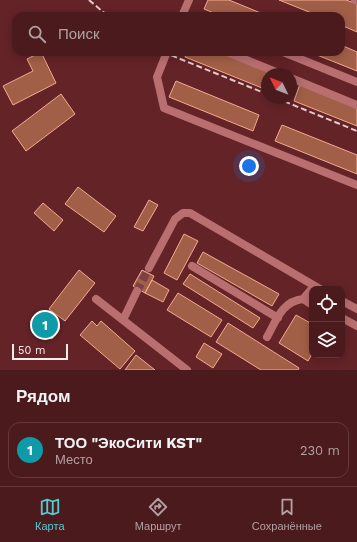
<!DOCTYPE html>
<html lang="ru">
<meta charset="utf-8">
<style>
:root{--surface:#4b1a1d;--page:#522326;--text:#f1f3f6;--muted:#b2a1a4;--line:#62383b;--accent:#51ccd2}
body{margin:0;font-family:"Work Sans",sans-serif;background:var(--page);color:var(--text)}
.controls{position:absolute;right:12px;bottom:12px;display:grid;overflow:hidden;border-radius:8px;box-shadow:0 2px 10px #0003}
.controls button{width:36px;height:36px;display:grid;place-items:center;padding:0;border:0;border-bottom:1px solid var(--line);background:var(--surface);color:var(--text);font:20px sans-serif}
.compass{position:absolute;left:261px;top:68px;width:36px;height:36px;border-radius:50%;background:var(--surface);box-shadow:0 2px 10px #0003;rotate:313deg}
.scale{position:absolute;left:12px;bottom:10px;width:56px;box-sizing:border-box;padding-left:4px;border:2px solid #feeded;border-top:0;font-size:11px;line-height:14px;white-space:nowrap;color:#feeded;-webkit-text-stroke:3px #642327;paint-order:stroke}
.you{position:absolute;left:249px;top:166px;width:14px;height:14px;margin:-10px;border:3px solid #fff;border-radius:50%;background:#1a73e8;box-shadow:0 0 0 6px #1a73e833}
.badge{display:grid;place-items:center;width:26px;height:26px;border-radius:50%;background:var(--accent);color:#fff;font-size:13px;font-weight:700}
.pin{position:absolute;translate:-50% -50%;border:2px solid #fff;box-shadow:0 1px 4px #0006}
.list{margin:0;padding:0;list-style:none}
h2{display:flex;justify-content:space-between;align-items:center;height:52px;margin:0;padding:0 16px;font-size:17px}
h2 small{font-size:13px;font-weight:400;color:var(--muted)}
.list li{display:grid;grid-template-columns:26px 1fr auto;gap:12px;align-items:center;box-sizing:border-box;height:56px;margin:0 8px 8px;padding:0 8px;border:1px solid var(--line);border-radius:12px}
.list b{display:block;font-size:15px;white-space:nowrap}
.list p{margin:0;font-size:13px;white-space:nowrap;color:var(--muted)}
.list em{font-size:13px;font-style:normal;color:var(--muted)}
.icon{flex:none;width:22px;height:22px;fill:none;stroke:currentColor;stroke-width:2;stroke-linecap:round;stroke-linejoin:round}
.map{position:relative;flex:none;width:357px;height:370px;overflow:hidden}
.search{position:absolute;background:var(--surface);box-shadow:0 2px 10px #0003;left:12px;right:12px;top:12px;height:44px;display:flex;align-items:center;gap:10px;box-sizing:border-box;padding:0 14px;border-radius:12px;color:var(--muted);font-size:15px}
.sheet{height:116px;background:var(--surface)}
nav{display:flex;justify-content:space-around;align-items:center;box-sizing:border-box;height:56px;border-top:1px solid var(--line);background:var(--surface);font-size:11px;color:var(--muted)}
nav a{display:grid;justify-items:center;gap:2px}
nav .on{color:var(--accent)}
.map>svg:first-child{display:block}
.building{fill:#a25f48;stroke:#f4aa91}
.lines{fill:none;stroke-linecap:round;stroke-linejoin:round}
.minor-tunnel{stroke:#7b4145;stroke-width:8;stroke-dasharray:8 4;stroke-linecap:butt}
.minor{stroke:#b96f70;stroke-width:8}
.rail{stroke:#e3cacb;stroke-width:2;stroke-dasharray:6 3;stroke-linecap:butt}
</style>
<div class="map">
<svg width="357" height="370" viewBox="0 0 357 370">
<rect width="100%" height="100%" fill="#642327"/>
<path class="building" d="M208 0H229L268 16H221L204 9Z
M279 0H346L357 4V32L341 25V16H319Z
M341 45 357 52V71L312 53 341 52Z
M41 52 56 83 13 105 3 86 33 71 27 59Z
M187 52H220L274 74H267V90L185 57Z
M176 81 259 115 253 131 169 97Z
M300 84 357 107V126L294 101Z
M61 94 75 114 26 151 12 131Z
M282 125 357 155V174L275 141Z
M78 187 116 216 104 232 65 204Z
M149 200 158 205 143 231 134 227Z
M43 203 63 220 54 231 34 213Z
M184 234 198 241 177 280 164 273Z
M203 252 279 294 272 306 197 263Z
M79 270 95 283 65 321 49 309Z
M142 270 154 276 145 293 133 286Z
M190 274 260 318 253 328 183 284Z
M152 280 169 290 163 302 145 293Z
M178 293 222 320 211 337 167 310Z
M38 312 60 328 52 339 30 322Z
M296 315 312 324V354L308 361 279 343Z
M92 321 97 326 101 321 135 351 120 369 80 335Z
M228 323 299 368 298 370H261L216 342Z
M204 343 222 354 213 368 196 357Z
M136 355 155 370H125Z"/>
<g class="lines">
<path class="minor-tunnel" d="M137 291 149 268"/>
<path class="minor" d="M355 0 357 1
M182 16 189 0
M167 52 157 77 164 108 357 185
M227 52 281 74
M283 52 357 82
M291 78 357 105
M192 266 278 318
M149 268 175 219 183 213H190L320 289
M96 299 187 370
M303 299 312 305
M342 301 357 309
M342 318 357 326
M123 320 137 291
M267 337C276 321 282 301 303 299L314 286"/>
<path class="rail" d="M89 0 108 16
M163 52 267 94
M276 98 357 131"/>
</g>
</svg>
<div class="controls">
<button><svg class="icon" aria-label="locate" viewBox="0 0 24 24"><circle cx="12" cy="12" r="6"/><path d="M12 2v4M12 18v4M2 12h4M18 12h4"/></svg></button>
<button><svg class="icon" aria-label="layers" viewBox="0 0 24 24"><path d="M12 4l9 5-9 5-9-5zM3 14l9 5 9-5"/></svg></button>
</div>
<svg class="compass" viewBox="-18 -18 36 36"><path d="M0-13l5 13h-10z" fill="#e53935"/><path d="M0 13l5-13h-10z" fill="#b2a1a4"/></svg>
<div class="scale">50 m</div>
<div class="you"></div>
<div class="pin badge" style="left:45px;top:325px;background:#0f9aa8">1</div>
<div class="search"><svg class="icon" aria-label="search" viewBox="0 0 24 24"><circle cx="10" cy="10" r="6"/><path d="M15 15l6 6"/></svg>Поиск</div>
</div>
<section class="sheet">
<h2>Рядом<small></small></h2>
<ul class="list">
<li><span class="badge" style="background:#0f9aa8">1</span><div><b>ТОО &quot;ЭкоСити KST&quot;</b><p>Место</p></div><em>230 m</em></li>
</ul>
</section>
<nav>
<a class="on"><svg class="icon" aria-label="map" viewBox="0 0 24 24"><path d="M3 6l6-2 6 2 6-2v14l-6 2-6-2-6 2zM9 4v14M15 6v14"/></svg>Карта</a>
<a><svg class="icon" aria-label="directions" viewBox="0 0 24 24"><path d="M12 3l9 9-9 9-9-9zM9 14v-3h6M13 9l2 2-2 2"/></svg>Маршрут</a>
<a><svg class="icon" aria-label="saved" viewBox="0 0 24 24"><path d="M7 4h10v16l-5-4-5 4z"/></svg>Сохранённые</a>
</nav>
